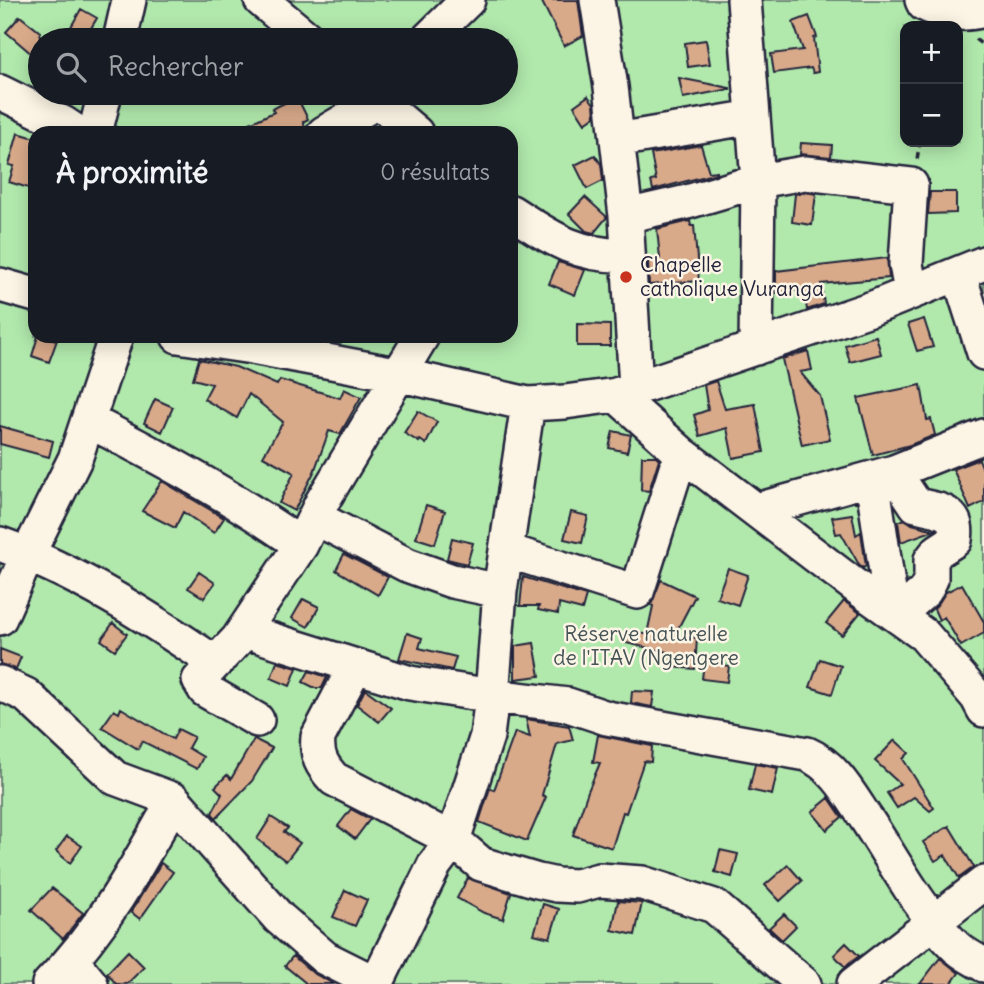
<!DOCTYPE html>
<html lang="fr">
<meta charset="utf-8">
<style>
:root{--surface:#171b24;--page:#20242c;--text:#f1f3f6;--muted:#9ea1a6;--line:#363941}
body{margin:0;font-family:Delius,sans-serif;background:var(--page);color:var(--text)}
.controls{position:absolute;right:21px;top:21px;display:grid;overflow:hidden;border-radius:14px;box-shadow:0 4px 18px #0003}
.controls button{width:63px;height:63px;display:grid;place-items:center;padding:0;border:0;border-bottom:2px solid var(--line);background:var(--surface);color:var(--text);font:35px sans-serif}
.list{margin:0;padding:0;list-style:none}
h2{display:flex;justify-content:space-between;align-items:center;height:91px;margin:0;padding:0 28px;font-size:30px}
h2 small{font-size:23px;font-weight:400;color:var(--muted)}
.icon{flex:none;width:38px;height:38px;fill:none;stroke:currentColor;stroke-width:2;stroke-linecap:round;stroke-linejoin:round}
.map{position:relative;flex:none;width:984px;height:984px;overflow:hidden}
.search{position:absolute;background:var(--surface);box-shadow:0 4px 18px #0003;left:28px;top:28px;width:490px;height:77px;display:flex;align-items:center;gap:18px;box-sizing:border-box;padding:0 24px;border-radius:38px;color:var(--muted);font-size:26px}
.panel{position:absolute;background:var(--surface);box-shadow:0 4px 18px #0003;left:28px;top:126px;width:490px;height:217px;border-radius:21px}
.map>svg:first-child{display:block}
.green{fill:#b1e9ac;stroke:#6a8674;stroke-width:2;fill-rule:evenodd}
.building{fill:#d8aa8a;stroke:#22223b;stroke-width:2}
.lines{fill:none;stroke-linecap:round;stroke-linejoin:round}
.minor-casing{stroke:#22223b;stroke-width:38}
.path{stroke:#22223b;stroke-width:3.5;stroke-dasharray:7 5;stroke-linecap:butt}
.minor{stroke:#fcf5e5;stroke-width:33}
.poi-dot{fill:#c8321e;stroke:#fcf5e5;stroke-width:2.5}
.labels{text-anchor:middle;stroke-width:5;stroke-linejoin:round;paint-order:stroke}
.poi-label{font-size:21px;fill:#22223b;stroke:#fcf5e5;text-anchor:start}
.park-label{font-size:21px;fill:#465457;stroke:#fcf5e5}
</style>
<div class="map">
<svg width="984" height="984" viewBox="0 0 984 984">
<rect width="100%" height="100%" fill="#fcf5e5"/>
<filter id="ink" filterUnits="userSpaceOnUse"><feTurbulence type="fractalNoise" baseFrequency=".0143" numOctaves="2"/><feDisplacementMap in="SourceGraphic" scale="14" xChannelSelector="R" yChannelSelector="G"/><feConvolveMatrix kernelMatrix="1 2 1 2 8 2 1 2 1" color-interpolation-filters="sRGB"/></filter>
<g filter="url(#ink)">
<path class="green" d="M0 0H984V984H0ZM905 26H958V142H905ZM40 40H506V93H40ZM35 133H511V336H35Z"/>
<path class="building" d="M541 0H578L583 36 564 46Z
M81 9 97 18 84 40H77L67 34Z
M20 16 40 32V61L6 32Z
M809 16 817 37 814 38 818 72 813 73 811 68 774 73 771 54 803 50 793 22Z
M706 40 710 64 688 67 685 43Z
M679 78 730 88V89L683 98Z
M588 96 594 104 595 116 585 123 574 106Z
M297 97 308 119 303 122 306 129 305 133H228L274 112 272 109Z
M18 133 35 138V190L9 182 14 166 9 165Z
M801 143 832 145 831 157 800 154Z
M701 145 709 172 717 171V173L653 190 651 181 656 180 651 154Z
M595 155 601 164 603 181 587 189 575 165Z
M806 192 816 194 812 225 792 222 795 194Z
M930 192H956V213L928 214Z
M585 197 607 217 594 233 586 231 569 214Z
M690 221 691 226H694L699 281 649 285 648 259 660 258 657 229Z
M887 258 889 278 821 284 824 304 807 310 804 290 776 293V271Z
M558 262 585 270 575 295 549 284Z
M924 319 933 347 917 351 908 324Z
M577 324 610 325V346H577Z
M38 336 57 340 49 362 32 356Z
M876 336 881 354 850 362 845 345Z
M808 351 812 370 800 372 820 396 830 439 802 445 782 359Z
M199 359 236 367 277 385 280 380 340 398 344 389 361 397 340 434 329 431 314 472 294 511 279 503 294 473 263 456 283 422 249 394 237 418 204 399 212 384 193 379Z
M716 381 725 409 755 404 764 452 733 458 727 428 700 436 694 415 708 410 704 385Z
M921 385 927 420 931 419 935 435 910 445 873 455 858 398Z
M155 399 173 407 162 432 144 423Z
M418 411 437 422 426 444 420 440 419 442 404 433Z
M0 426 53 441 49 457 0 444Z
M613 431 631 435 627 452 609 448Z
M642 456H656L659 459 649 491 641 490Z
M979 459 984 472V502L970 509 953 469Z
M162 481 224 518 214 533 183 512 175 528 142 511Z
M426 505 445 511 435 544 416 538Z
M571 512 588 516 582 543 564 539Z
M852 514 856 535 861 532 866 566 863 568 858 563 841 533 836 534 832 517Z
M905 519 912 524 935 530 901 542 898 522Z
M452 538 473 543 467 564 447 559Z
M344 554 388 577 378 595 336 570Z
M728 568 748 575 738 605 717 598Z
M199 572 215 583 204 598 188 588Z
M523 577 586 596 582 610 559 604 558 614 538 610 539 606H520Z
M661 580 695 596 674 636 697 638 695 669 671 667 672 653 626 643 627 633 647 634 653 606 651 605Z
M962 584 984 622V633L961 646 944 617 939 620 934 609 946 592Z
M303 599 319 607 308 627 292 618Z
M844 601 860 613 842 635 826 623Z
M113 623 127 634 115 650 101 640Z
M407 633 422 638 419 648 456 657 452 670 399 659Z
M534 643 540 676 515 679V646Z
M0 649 21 657 16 669 0 664Z
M820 659 841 666 832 694 810 687Z
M277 662 297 668 290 686 271 678Z
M704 662 729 666 727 682 702 679Z
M309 671 327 677 322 688H315L303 682Z
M365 689 391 708 379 722 357 705Z
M632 691 654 692 652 707 631 703Z
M121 708 173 739 178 729 194 737 188 748 203 757 197 769 142 741 138 749 102 727 114 710 119 713Z
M526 719 569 726 573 740 557 744 542 795 546 797 527 841 479 822 490 788 494 790 515 732 530 737Z
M598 735 652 746 651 762 644 761 626 813 623 812 612 848 573 835 588 791 600 763 593 762Z
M254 739 272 748 252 781 216 818 212 813 222 794 215 787 227 775 231 779Z
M895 740 909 753 903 759 934 808 930 811 914 797 897 808 887 793 900 784 875 761Z
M755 764 778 768 772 795 749 790Z
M829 798 842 817 827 830 812 812Z
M351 809 370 819 355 839 338 826Z
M271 817 288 828 284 832 300 843 286 861 257 839Z
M949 826 974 867 959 878 945 855 935 861 923 842Z
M67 836 82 846 70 863 56 851Z
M720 850 738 854 732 877 715 872Z
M161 863 173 872 140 919 131 912Z
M788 865 802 881 780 901 765 885Z
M468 878 511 893 503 919 484 913 457 898Z
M52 888 83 913 63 939 31 910Z
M345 890 367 900 355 926 333 917Z
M618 901 642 903 635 935 612 930Z
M543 904 559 909 550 938 534 934Z
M784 914 796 926 782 940 769 928Z
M846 943 859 956 845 967 834 955Z
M128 951 144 967 127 984H116L107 973Z
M293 956 313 973 334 984H307L285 966Z
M940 958 959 973 951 984H920Z"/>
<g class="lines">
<defs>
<path id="minor" d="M261 0 309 40
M597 0 611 87 626 216 636 388
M744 0 758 181 756 348
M922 0 924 4C942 13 964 16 984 10
M120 40 129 0
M427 40 468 0
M0 92 63 123 78 133
M369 93 416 133
M95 133 105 93
M324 133 378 101 385 93
M617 140 753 117
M511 212C551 238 578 257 628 255
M626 216 687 202 758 181 805 173 911 185 906 264 911 292
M959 275 984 353
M0 285 35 295
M178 336 252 347 401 375 528 404 565 402 616 395 873 308 984 263
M616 395 681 453 858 588 924 635 977 697 984 710
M528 404 500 591 492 696 568 705 607 718 807 754C835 766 850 795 867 820 892 858 922 913 953 944 961 953 974 959 984 965
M89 421C162 458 235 498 301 545
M894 472 916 505C938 510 960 510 955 540L938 551 931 560V579L925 591 898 615
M872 479 892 611
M757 510 894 472 984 436
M316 518 407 565 452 581 500 591
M0 544C78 572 146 616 214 662
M508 551 637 592 681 453
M0 618 28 554 75 459 116 336
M244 631 410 683 492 696 487 736 453 840 435 864 376 984
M355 667 318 737C316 756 322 766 334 779L453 840 481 864 538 881 557 885 577 886 599 880 642 883 714 906 804 984
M0 683 26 695 115 778 174 800 279 918 325 958 377 984
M257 720 205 690 199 680 238 639 301 545 322 502 422 336
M72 961 91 984
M49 984C103 929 137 867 174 800
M854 984 984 883"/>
</defs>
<use href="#minor" class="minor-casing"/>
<path class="path" d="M975 39 984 46
M917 159 920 142"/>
<use href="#minor" class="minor"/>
</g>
</g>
<circle class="poi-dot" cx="626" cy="277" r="7"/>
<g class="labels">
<g class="poi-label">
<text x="640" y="272">Chapelle<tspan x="640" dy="24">catholique Vuranga</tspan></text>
</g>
<g class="park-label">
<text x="646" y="641">Réserve naturelle<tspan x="646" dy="24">de l'ITAV (Ngengere</tspan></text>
</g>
</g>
</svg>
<div class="controls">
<button>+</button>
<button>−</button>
</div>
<div class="search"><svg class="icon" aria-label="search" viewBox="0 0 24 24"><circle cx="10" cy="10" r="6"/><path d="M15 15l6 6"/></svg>Rechercher</div>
<section class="panel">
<h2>À proximité<small>0 résultats</small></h2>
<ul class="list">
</ul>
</section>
</div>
